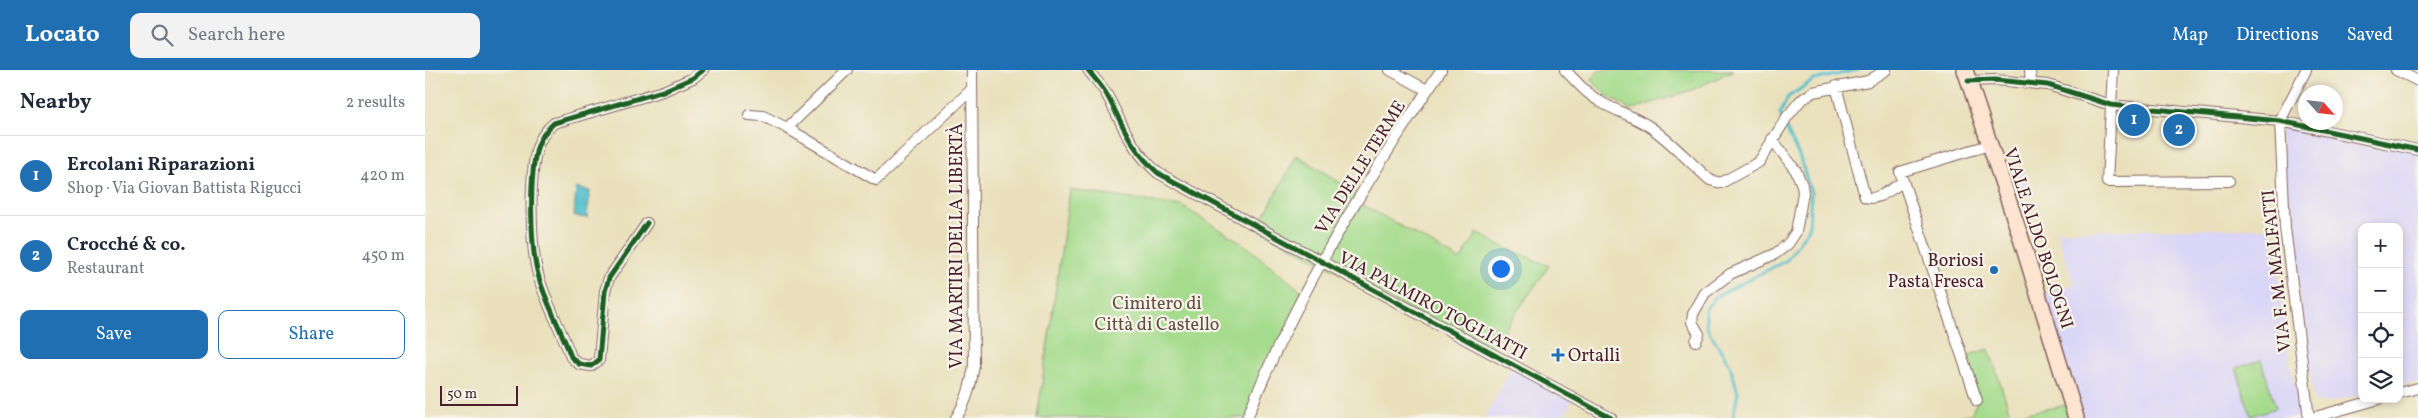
<!DOCTYPE html>
<meta charset="utf-8">
<style>
:root{--surface:#fff;--page:#f2f2f3;--text:#1f2937;--muted:#747a83;--line:#e0e1e3;--accent:#1f6fb2}
body{margin:0;font-family:Vollkorn,serif;background:var(--page);color:var(--text)}
.controls{position:absolute;right:15px;bottom:15px;display:grid;overflow:hidden;border-radius:10px;box-shadow:0 2px 8px #0003}
.controls button{width:45px;height:45px;display:grid;place-items:center;padding:0;border:0;border-bottom:1px solid var(--line);background:var(--surface);color:var(--text);font:25px sans-serif}
.compass{position:absolute;left:1873px;top:15px;width:45px;height:45px;border-radius:50%;background:var(--surface);box-shadow:0 2px 8px #0003;rotate:117deg}
.scale{position:absolute;left:15px;bottom:12px;width:78px;box-sizing:border-box;padding-left:5px;border:2px solid #4a1f2b;border-top:0;font-size:14px;line-height:18px;white-space:nowrap;color:#4a1f2b;-webkit-text-stroke:4px #f7f3e8;paint-order:stroke}
.you{position:absolute;left:1075px;top:198px;width:18px;height:18px;margin:-12px;border:4px solid #fff;border-radius:50%;background:#1a73e8;box-shadow:0 0 0 8px #1a73e833}
.badge{display:grid;place-items:center;width:32px;height:32px;border-radius:50%;background:var(--accent);color:#fff;font-size:16px;font-weight:700}
.pin{position:absolute;translate:-50% -50%;border:2px solid #fff;box-shadow:0 1px 5px #0006}
.list{margin:0;padding:0;list-style:none}
h2{display:flex;justify-content:space-between;align-items:center;height:65px;margin:0;padding:0 20px;font-size:21px}
h2 small{font-size:16px;font-weight:400;color:var(--muted)}
.list li{display:grid;grid-template-columns:32px 1fr auto;gap:15px;align-items:center;box-sizing:border-box;height:80px;padding:0 20px;border-top:1px solid var(--line)}
.list b{display:block;font-size:19px;white-space:nowrap}
.list p{margin:0;font-size:16px;white-space:nowrap;color:var(--muted)}
.list em{font-size:16px;font-style:normal;color:var(--muted)}
.actions{display:flex;gap:10px;padding:15px 20px}
.actions a{flex:1;padding:11px 0;border:1px solid var(--accent);border-radius:10px;text-align:center;font-size:18px;color:var(--accent)}
.actions .main{background:var(--accent);color:#fff}
.icon{flex:none;width:28px;height:28px;fill:none;stroke:currentColor;stroke-width:2;stroke-linecap:round;stroke-linejoin:round}
.map{position:relative;flex:none;width:1993px;height:348px;overflow:hidden}
header{display:flex;align-items:center;gap:30px;box-sizing:border-box;height:70px;padding:0 25px;background:var(--accent);color:#fff}
header strong{font-size:24px}
nav{display:flex;gap:28px;margin-inline-start:auto;font-size:18px}
.search{width:350px;height:45px;background:var(--page);display:flex;align-items:center;gap:12px;box-sizing:border-box;padding:0 18px;border-radius:10px;color:var(--muted);font-size:19px}
main{display:flex}
aside{flex:1;background:var(--surface)}
.map>svg:first-child{display:block}
.built{fill:#dad6f7}
.green{fill:#a4db8c;stroke:#777d5c}
.water{fill:#50bdcb;stroke:#4d6e7b}
.lines{fill:none;stroke-linecap:round;stroke-linejoin:round}
.stream{stroke:#50bdcb;stroke-width:3}
.minor-casing{stroke:#82635d;stroke-width:12}
.secondary-casing{stroke:#82635d;stroke-width:18}
.minor{stroke:#fff;stroke-width:10}
.secondary{stroke:#fde4d1;stroke-width:15}
.cycleway-casing{stroke:#f7f3e8;stroke-width:8}
.cycleway{stroke:#1b5e20;stroke-width:5}
.poi-dot{fill:#1f6fb2;stroke:#f7f3e8;stroke-width:2}
.labels{text-anchor:middle;stroke-width:4.5;stroke-linejoin:round;paint-order:stroke}
.street-label{font-size:18px;fill:#4a1f2b;stroke:#f7f3e8}
.poi-label{font-size:18px;fill:#4a1f2b;stroke:#f7f3e8;text-anchor:end}
.park-label{font-size:18px;fill:#604e43;stroke:#f7f3e8}
</style>
<header>
<strong>Locato</strong>
<div class="search"><svg class="icon" aria-label="search" viewBox="0 0 24 24"><circle cx="10" cy="10" r="6"/><path d="M15 15l6 6"/></svg>Search here</div>
<nav><a>Map</a><a>Directions</a><a>Saved</a></nav>
</header>
<main>
<aside>
<h2>Nearby<small>2 results</small></h2>
<ul class="list">
<li><span class="badge">1</span><div><b>Ercolani Riparazioni</b><p>Shop · Via Giovan Battista Rigucci</p></div><em>420 m</em></li>
<li><span class="badge">2</span><div><b>Crocché &amp; co.</b><p>Restaurant</p></div><em>450 m</em></li>
</ul>
<div class="actions"><a class="main">Save</a><a>Share</a></div>
</aside>
<div class="map">
<svg width="1993" height="348" viewBox="0 0 1993 348">
<rect width="100%" height="100%" fill="#f7f3e8"/>
<filter id="ink" filterUnits="userSpaceOnUse"><feTurbulence type="fractalNoise" baseFrequency=".02" numOctaves="2"/><feDisplacementMap in="SourceGraphic" scale="10" xChannelSelector="R" yChannelSelector="G"/><feConvolveMatrix kernelMatrix="1 2 1 2 8 2 1 2 1" color-interpolation-filters="sRGB"/></filter>
<filter id="wash" filterUnits="userSpaceOnUse"><feTurbulence type="fractalNoise" baseFrequency=".0096" numOctaves="4" result="noise"/><feDisplacementMap in="SourceGraphic" scale="20" xChannelSelector="R" yChannelSelector="G"/><feGaussianBlur stdDeviation="1.12" result="paint"/><feColorMatrix in="noise" values="0 0 0 0 0 0 0 0 0 0 0 0 0 0 0 0 0 1.4 0 .05"/><feComposite in="paint" operator="in"/></filter>
<g filter="url(#wash)">
<rect width="100%" height="100%" fill="#e9e0bb"/>
<path class="built" d="M1855 51 1993 80V311L1974 316V157H1937V324L1904 332H1889L1870 197Z
M1598 99 1604 115 1596 119 1599 131 1605 130 1609 139 1589 148 1575 107Z
M1846 158 1868 313 1880 312 1884 348H1651L1613 224 1650 215 1631 161Z
M1088 296 1148 329 1137 348H1060Z"/>
<path class="green" d="M1174 0H1309L1267 20 1205 40 1180 24 1166 10Z
M872 85 936 126 933 132 1035 190 1053 162 1072 174 1124 196 1070 273 1061 281 832 158Z
M645 120 757 136 820 175 879 223 822 348H612Z
M1564 279 1586 346 1642 335 1645 348H1523L1546 344 1552 331 1537 287Z
M1836 290 1851 338 1826 346 1811 298Z"/>
<path class="water" d="M151 118 165 121 162 148 149 146Z"/>
<g class="lines">
<path class="stream" d="M1358 50 1355 44 1363 27 1389 10 1432 0
M1308 348 1313 322 1305 295 1282 258 1280 240 1290 227 1362 190 1384 158 1386 123 1375 88 1360 56"/>
</g>
</g>
<g filter="url(#ink)">
<g class="lines">
<defs>
<path id="minor" d="M422 0 362 58 451 110 546 20
M663 0C669 8 677 16 682 25 699 57 705 78 733 103L1186 348
M965 0 1002 20
M1140 0C1151 11 1160 23 1174 31 1190 41 1209 46 1225 57 1247 72 1265 93 1285 110L1296 113 1334 92 1362 47 1375 31 1388 22 1443 11 1461 0
M1605 0 1606 13
M1688 0 1682 112 1804 111
M1881 0 1855 51 1860 158 1884 348
M1971 0 1993 11
M1543 11 1570 10 1623 15 1686 35 1855 51 1993 80
M1411 16 1440 127C1452 132 1467 118 1478 112
M324 45 338 46 362 58
M222 153 184 208 180 221 174 290 166 296 154 294 146 287C137 261 122 235 114 208 105 179 104 108 112 78 115 68 122 59 129 53L238 21 268 8 278 0
M1271 271 1274 264 1267 252 1268 244 1280 223 1305 204 1350 184 1363 174 1371 162 1378 123 1377 115 1371 101 1347 69
M1974 323 1993 318
M1552 331 1475 102 1564 75
M531 348C542 331 546 315 549 295L547 0
M822 348C871 224 942 110 1016 0
M1887 348 1954 329"/>
<path id="secondary" d="M1540 0 1595 165 1651 348"/>
</defs>
<use href="#minor" class="minor-casing"/>
<use href="#secondary" class="secondary-casing"/>
<use href="#minor" class="minor"/>
<use href="#secondary" class="secondary"/>
<defs>
<path id="cycleway" d="M663 0C669 8 677 16 682 25 699 57 705 78 733 103L1186 348
M1543 11 1570 10 1623 15 1686 35 1855 51 1993 80
M222 153 184 208 180 221 174 290 166 296 154 294 146 287C137 261 122 235 114 208 105 179 104 108 112 78 115 68 122 59 129 53L238 21 268 8 278 0"/>
</defs>
<use href="#cycleway" class="cycleway-casing"/>
<use href="#cycleway" class="cycleway"/>
</g>
</g>
<g class="poi-dot">
<circle cx="1569" cy="200" r="5"/>
<path d="M1130.5 277.5h5v5h5v5h-5v5h-5v-5h-5v-5h5z"/>
</g>
<g class="labels">
<g class="street-label">
<text transform="translate(935 97) rotate(-58)" y="6">VIA DELLE TERME</text>
<text transform="translate(1614 168) rotate(72)" y="6">VIALE ALDO BOLOGNI</text>
<text transform="translate(531 176) rotate(-90)" y="6">VIA MARTIRI DELLA LIBERTÀ</text>
<text transform="translate(1851 201) rotate(-96)" y="6">VIA F. M. MALFATTI</text>
<text transform="translate(1008 235) rotate(28)" y="6">VIA PALMIRO TOGLIATTI</text>
</g>
<g class="poi-label">
<text x="1559" y="196">Boriosi<tspan x="1559" dy="21">Pasta Fresca</tspan></text>
<text x="1143" y="291" text-anchor="start">Ortalli</text>
</g>
<g class="park-label">
<text x="732" y="239">Cimitero di<tspan x="732" dy="21">Città di Castello</tspan></text>
</g>
</g>
</svg>
<div class="controls">
<button>+</button>
<button>−</button>
<button><svg class="icon" aria-label="locate" viewBox="0 0 24 24"><circle cx="12" cy="12" r="6"/><path d="M12 2v4M12 18v4M2 12h4M18 12h4"/></svg></button>
<button><svg class="icon" aria-label="layers" viewBox="0 0 24 24"><path d="M12 4l9 5-9 5-9-5zM3 14l9 5 9-5"/></svg></button>
</div>
<svg class="compass" viewBox="-18 -18 36 36"><path d="M0-13l5 13h-10z" fill="#e53935"/><path d="M0 13l5-13h-10z" fill="#747a83"/></svg>
<div class="scale">50 m</div>
<div class="you"></div>
<div class="pin badge" style="left:1709px;top:50px">1</div>
<div class="pin badge" style="left:1754px;top:60px">2</div>
</div>
</main>
